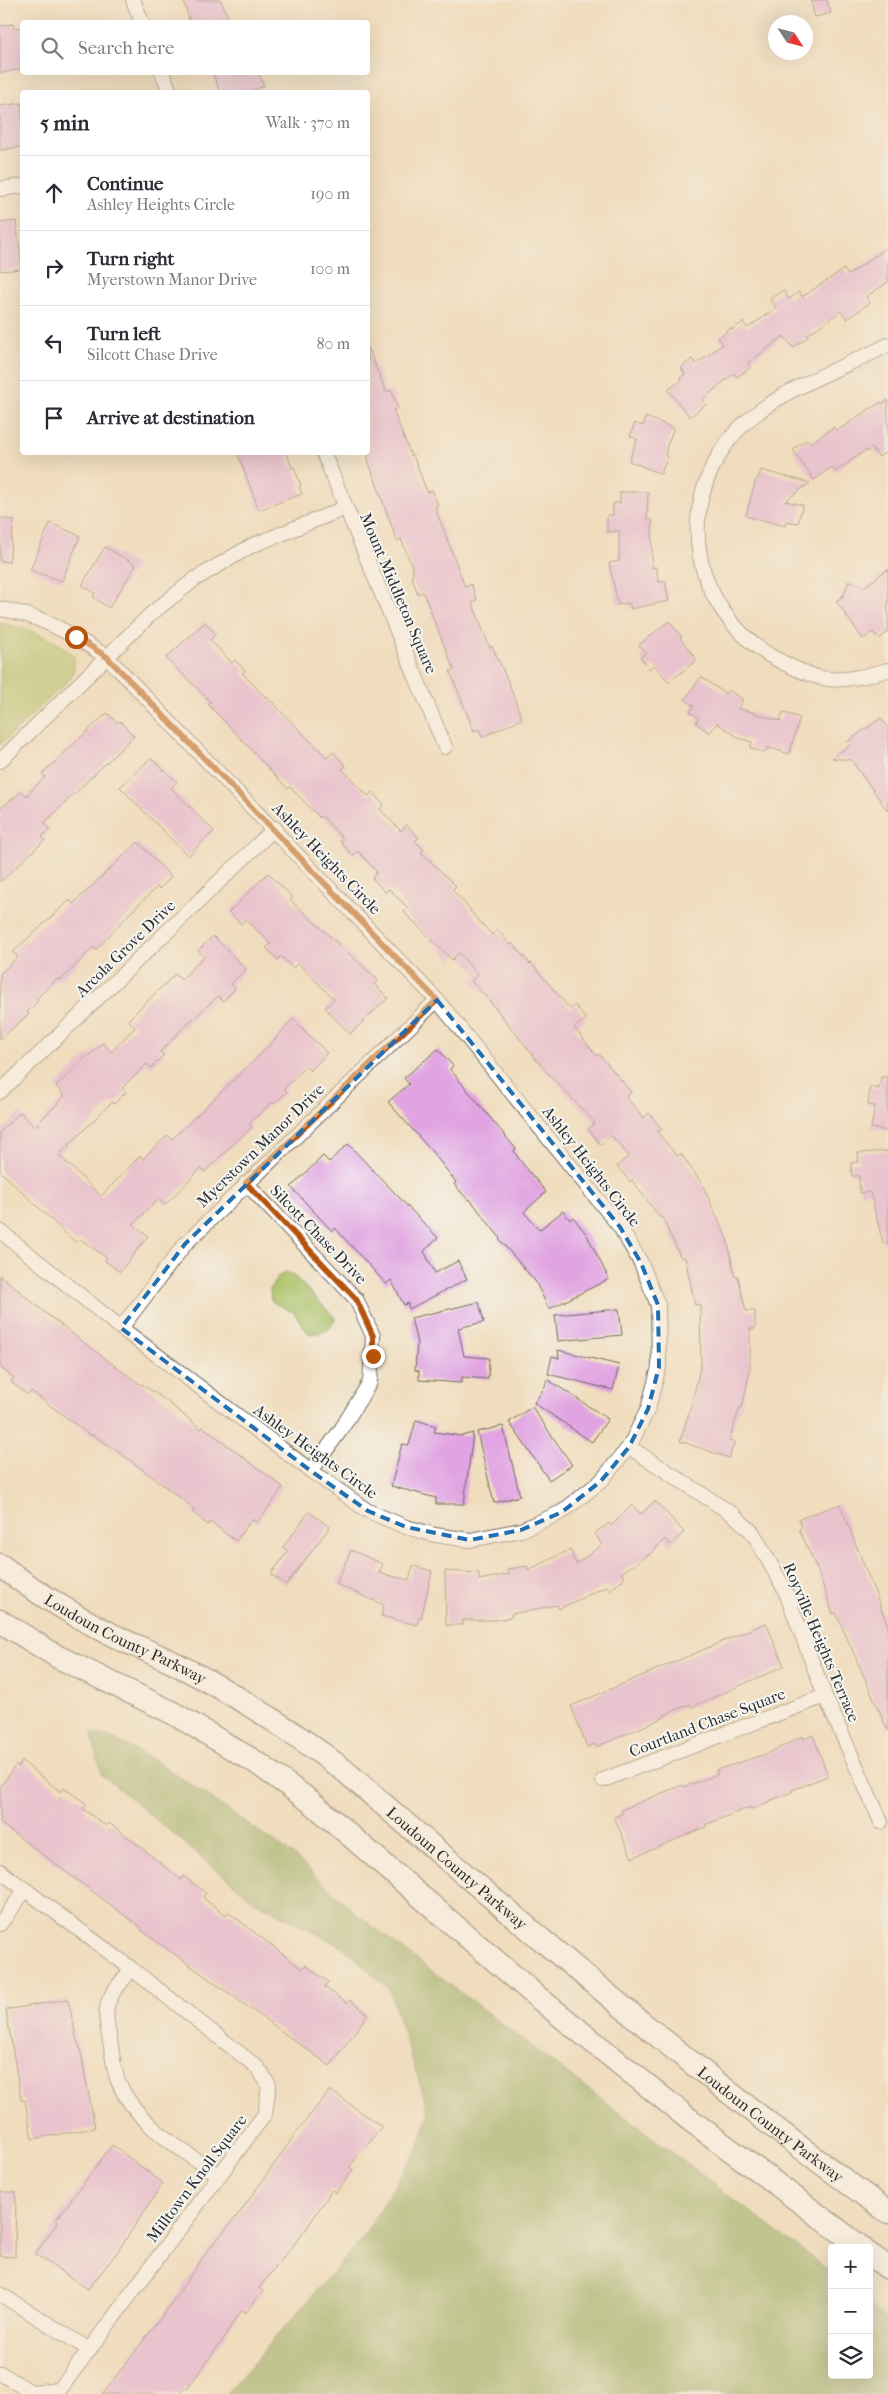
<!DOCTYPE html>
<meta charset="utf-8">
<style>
:root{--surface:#fff;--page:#f2f2f3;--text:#2b2b33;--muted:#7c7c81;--line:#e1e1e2}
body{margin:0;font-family:"IM FELL French Canon",serif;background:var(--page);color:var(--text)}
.controls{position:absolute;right:15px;bottom:15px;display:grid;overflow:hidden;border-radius:5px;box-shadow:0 5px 20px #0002}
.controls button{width:45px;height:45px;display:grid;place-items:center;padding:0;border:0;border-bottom:1px solid var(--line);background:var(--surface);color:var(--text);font:25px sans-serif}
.compass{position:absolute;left:768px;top:15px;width:45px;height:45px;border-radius:50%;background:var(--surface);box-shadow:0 5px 20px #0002;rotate:126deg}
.stop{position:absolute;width:15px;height:15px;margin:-11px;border:4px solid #b45309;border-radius:50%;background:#fff}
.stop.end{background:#b45309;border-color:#fff;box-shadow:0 1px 5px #0008}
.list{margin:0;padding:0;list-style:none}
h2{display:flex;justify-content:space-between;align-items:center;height:65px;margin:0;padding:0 20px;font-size:21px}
h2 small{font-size:16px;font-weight:400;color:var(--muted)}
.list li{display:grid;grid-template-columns:32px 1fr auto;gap:15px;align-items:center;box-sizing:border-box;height:75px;padding:0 20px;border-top:1px solid var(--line)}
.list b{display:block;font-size:19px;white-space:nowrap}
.list p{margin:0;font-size:16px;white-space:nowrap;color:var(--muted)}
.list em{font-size:16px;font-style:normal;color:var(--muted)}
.icon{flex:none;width:28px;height:28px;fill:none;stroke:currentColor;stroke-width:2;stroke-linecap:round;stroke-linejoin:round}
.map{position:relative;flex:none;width:888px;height:2394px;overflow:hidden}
.search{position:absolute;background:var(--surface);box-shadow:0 5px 20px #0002;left:20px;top:20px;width:350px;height:55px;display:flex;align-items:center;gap:12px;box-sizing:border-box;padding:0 18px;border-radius:5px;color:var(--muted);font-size:19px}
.panel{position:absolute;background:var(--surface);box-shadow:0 5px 20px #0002;left:20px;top:90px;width:350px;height:365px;border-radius:5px}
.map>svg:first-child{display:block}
.green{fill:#abbf63;stroke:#6b7547}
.forest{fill:#88a659;stroke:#5a6842}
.building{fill:#e1a4e2}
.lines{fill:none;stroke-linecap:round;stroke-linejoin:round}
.street-casing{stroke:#70695e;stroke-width:16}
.primary-casing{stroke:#70695e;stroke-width:25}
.street{stroke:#fff;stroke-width:14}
.primary{stroke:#fff;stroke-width:22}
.route{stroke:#b45309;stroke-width:6}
.marked{fill:none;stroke:#1f6fb2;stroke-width:4;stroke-dasharray:10 6;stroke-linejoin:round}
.labels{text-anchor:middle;stroke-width:4;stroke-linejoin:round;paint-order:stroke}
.street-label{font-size:16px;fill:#2b2b2b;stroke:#f6f6f2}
</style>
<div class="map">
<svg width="888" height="2394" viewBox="0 0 888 2394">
<rect width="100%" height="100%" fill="#f6f6f2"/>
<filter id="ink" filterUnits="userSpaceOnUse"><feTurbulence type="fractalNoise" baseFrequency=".02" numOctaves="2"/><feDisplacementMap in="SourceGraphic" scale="10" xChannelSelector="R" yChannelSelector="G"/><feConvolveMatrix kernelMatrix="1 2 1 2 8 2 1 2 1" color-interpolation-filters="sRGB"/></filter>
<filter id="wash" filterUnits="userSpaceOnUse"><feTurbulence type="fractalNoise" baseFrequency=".0096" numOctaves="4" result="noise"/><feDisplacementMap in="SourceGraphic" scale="20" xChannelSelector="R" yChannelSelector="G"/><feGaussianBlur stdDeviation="1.12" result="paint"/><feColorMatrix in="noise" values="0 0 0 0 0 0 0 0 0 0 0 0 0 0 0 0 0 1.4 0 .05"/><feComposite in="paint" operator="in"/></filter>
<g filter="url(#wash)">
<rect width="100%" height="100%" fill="#f0ddbd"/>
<path class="green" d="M0 623C27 629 54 637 74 656V668L70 679 0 745Z
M286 1272 293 1275 335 1318C332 1331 319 1335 308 1333L294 1312 276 1304 271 1300 270 1288 279 1276Z"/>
<path class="forest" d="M91 1733 111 1737 159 1763 225 1808 292 1854 359 1916 832 2273V2375H869V2305L888 2321V2394H226L363 2237 419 2146 429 2112 389 1989 344 1948 254 1901 102 1775Z"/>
<g id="blocks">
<path class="building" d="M183 0H221L230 22H190Z
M819 0H827L831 13 815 17 811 2Z
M13 24 14 28 22 27V69L0 73V26Z
M212 72H258L264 86 249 92H220Z
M22 103V147L0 150V106Z
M16 221 22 269 0 271V223Z
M888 247V282L866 297 870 303 847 319 841 311 807 335 808 337 793 348 784 336 748 363 751 367 737 377 734 373 702 400 706 404 690 417 668 390 682 380 680 378 685 374 681 368 692 359 696 364 723 344 718 338 731 328 732 330 743 322 748 328 776 308 770 299 783 290 789 299 799 292 802 297 844 269 848 275Z
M368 347 386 392 391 390 398 408 393 410 411 456 413 455 427 492 432 490 438 506 435 507 465 587 471 584 477 600 472 602 490 648 492 646 508 681 522 719 482 737 479 729 474 731 450 671 454 670 423 592 418 594 411 575 413 574 412 566 401 539 397 541 368 460Z
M888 400V451L879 457 872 448 867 452 866 450 835 472 832 467 814 480 793 450 808 439 811 443 834 427 837 431 863 413 881 402 882 404Z
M646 417 674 428 667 445 665 455 668 456 661 474 629 461 637 439 630 436 635 423 643 426Z
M237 452H286L292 468 294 467 301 486 299 487 302 494 259 510Z
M761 470 810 483 785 501 803 505 798 523 786 521 785 526 746 516 756 479H758Z
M620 492H648L647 520H652V568L656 567 659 582 665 581 669 601 631 609 629 603 618 605 609 563 619 561V531L607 532V515H613V503H620Z
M0 518 14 520 9 562 0 561Z
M50 523 80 536 62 581 30 570Z
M105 547 136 565 109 608 93 597 95 593 82 585Z
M888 569V632L879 639 873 632 863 639 836 601 843 596 849 581 864 587Z
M669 621 682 637 680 638 697 660 669 682 654 665 649 669 640 657 646 653 639 645Z
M205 622 216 634 210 640 232 663 235 660 245 671 242 673 265 697 266 696 327 758 333 752 346 766 342 769 368 796 372 792 384 805 380 809 401 831 407 825 419 838 415 841 424 850 421 852 456 886 452 890 471 910 470 911 492 935 498 930 510 945 512 943 530 964 531 963 570 1009 575 1005 586 1019 574 1028 597 1056 599 1054 631 1092 626 1097 644 1118 649 1113 662 1129 657 1132 677 1156 681 1154 702 1184 727 1239 735 1277 738 1276 746 1311H755V1329H750V1370L742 1408 740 1407 729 1440 735 1442 729 1458 680 1441 692 1403 701 1364 700 1304 695 1305 685 1257 681 1258 662 1217 660 1218 632 1180 630 1182 617 1166 629 1156 611 1135 601 1145 588 1129 595 1123 543 1068 484 994 471 981 478 975 459 953 452 960 404 912 408 908 389 889 385 892 372 878 377 872 358 851 353 856 340 841 343 839 322 816 320 818 290 787 288 789 208 704 211 702 166 658Z
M701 677 726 694 729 690 743 700 738 708 780 721 783 712 800 718 789 754 767 747 765 753 750 748 752 742 739 738 717 723 710 733 696 723 699 718 690 712 694 706 685 699Z
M107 713 118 723 120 721 134 736 44 823 50 829 42 837 45 840 0 882V809L22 791 26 796 45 777 42 774Z
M881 718 888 727V811L851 760 832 758 849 746 847 742Z
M151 758 177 782 171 788 214 831 188 856 120 787Z
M138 842 171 877 159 889 157 887 128 915 96 950 94 947 60 981 58 978 36 999 38 1001 27 1012 29 1014 0 1039V974L18 957 13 952 70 900 73 904Z
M268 873 293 898 290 900 378 980 374 984 388 998 350 1034 325 1008 334 999 298 963 293 968 281 956 278 960 266 948 271 944 246 919 241 924 229 912Z
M213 936 246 969 231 984 235 989 223 1001 218 996 180 1031 160 1052 164 1055 151 1068 147 1064 122 1088 126 1092 114 1104 112 1102 59 1155 101 1196 140 1156 143 1159 168 1135 172 1139 269 1046 293 1019 327 1053 310 1071 306 1066 284 1089 287 1092 274 1104 272 1102 249 1124 252 1127 204 1172 201 1168 165 1205 159 1199 133 1224 148 1236 120 1272 105 1261 107 1258 80 1239 76 1243 0 1171V1132L20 1112 34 1127 65 1096 56 1086 89 1054 90 1055 103 1043 111 1052 135 1027 128 1020 175 974 181 980 204 956 198 951Z
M438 1049 453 1066 450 1069 516 1149 514 1151 519 1159 546 1192 524 1212 539 1230 563 1211 570 1220 573 1217 587 1235 609 1279 549 1309 535 1281 499 1239 500 1238 470 1199 468 1200 454 1184 456 1182 434 1154 388 1102 409 1084 404 1078Z
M881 1077H888V1131L871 1128 875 1106 868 1105 870 1087 879 1089Z
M348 1144 438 1238 424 1251 435 1273 458 1261 467 1279 409 1309 408 1303 404 1305 391 1280 386 1284 335 1228 332 1231 291 1187 323 1156 329 1162Z
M888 1151V1243H883L870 1192 860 1193 859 1176H852L851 1163 859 1162 858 1153Z
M0 1275 44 1312 103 1357 141 1385 142 1384 164 1399 201 1429 203 1427 283 1487 257 1523 252 1519 236 1541 210 1522 208 1525 192 1512 195 1509 123 1455 92 1434 91 1436 31 1391 28 1395 11 1382 14 1378 0 1367Z
M479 1302 484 1322 458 1328 464 1356 489 1358 488 1379 462 1377 461 1383 419 1380V1371L415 1370 417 1343 411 1318Z
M619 1309 622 1335 558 1341 555 1315Z
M558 1350 619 1365 613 1390 548 1374 552 1356 559 1358Z
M547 1379 608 1419 592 1442 534 1403 545 1387Z
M532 1407 572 1465 549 1480 509 1422Z
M416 1420 436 1426 434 1432 462 1436 473 1433 464 1504H436V1498L391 1486 402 1444 409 1445Z
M503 1426 520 1496 494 1503 477 1432Z
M655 1501 684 1532 670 1545 665 1539 650 1554 621 1573 625 1578 610 1590 607 1586 559 1609 557 1605 511 1614 512 1617 496 1620H463V1625H446L445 1571 479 1573V1580L509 1574 508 1569 527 1566 528 1570 570 1550 576 1564 602 1545 595 1533 609 1523 611 1526 632 1505 641 1514Z
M840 1504 888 1626V1731L836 1613 833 1614 818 1571 799 1529 802 1527 799 1519Z
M309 1512 330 1527 286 1585 271 1574 288 1551 283 1547Z
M351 1550 383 1564 379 1573 409 1580 413 1566 432 1571 421 1618 419 1617 417 1625 381 1616 384 1605 336 1584Z
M766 1623 784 1666 692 1707 690 1704 664 1715 665 1717 596 1747 595 1744 587 1747 571 1706Z
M813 1735 828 1776 792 1790V1792L767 1802V1803L751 1809 750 1807 705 1825 706 1827 632 1858 614 1817 622 1814 621 1810 682 1785 683 1787 703 1780 718 1774 716 1770 769 1753 803 1736 804 1739Z
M22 1761 61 1792 64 1788 87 1804 83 1809 106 1826 109 1823 127 1836 181 1880 183 1876 206 1893 203 1898 226 1915 228 1912 302 1969 305 1965 328 1982 324 1987 347 2003 350 2000 368 2014 330 2066 141 1930 142 1928 0 1823V1787L16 1765 18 1767Z
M68 1999 76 2037 80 2048 95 2128 32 2139 25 2100H21L6 2010Z
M330 2090 382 2127 349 2167 353 2170 336 2193 332 2190 304 2232 259 2288 263 2291 246 2313 242 2310 226 2333 227 2334 187 2389 185 2387 180 2394H102L163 2315 209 2249 241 2211 299 2129Z
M112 2145 163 2183 118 2251 88 2289 35 2254 58 2222 56 2220Z
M0 2192H16L15 2257 0 2256Z"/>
</g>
</g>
<g filter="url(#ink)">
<use href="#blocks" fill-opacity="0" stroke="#70695e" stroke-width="1"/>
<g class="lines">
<defs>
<path id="street" d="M133 0 142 22
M162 72 170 92
M0 189 22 186
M888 345C838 371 766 393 730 439 674 511 693 607 769 655 785 664 810 677 828 679 848 681 869 675 888 670
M323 452 445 747
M0 609C40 614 74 636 107 657L437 1000 620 1227 641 1263 658 1305 659 1367 648 1409 629 1447 601 1481 562 1512 521 1530 470 1540 435 1535 406 1527 368 1511 311 1471 121 1328 0 1231
M0 761 152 613 195 579 251 546 345 508
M0 1092 275 828
M246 1183 356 1299 373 1336 370 1382 342 1428 311 1471
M121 1328 185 1244 437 1000
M629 1447 734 1515 753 1533 785 1590 825 1696 881 1822
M603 1780 825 1696
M0 1871 132 1969 257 2067 269 2085 265 2114 60 2389 31 2392 0 2373
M0 1924 26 1889
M132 1969C103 2003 103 2003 111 2047 113 2058 114 2071 118 2081 136 2125 182 2149 219 2176
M0 2294 90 2350"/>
<g id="primary">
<path id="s1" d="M0 1565C39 1595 83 1621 127 1642 143 1649 160 1656 176 1664 237 1695 292 1730 346 1772 522 1925 699 2076 888 2212"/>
<path d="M0 1621 58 1657 173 1713 257 1763 310 1801 541 2000 689 2119 862 2248"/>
<path d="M869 2254 888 2268"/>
</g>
</defs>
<use href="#street" class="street-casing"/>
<use href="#primary" class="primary-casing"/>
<use href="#street" class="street"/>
<use href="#primary" class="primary"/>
</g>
</g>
<g class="lines" filter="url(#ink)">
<path class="route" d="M76 637 107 657 437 1000 246 1183 356 1299 373 1336V1356"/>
</g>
<path d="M0 0H888V2394H0ZM437 1000 620 1227 641 1263 658 1305 659 1367 648 1409 629 1447 601 1481 562 1512 521 1530 470 1540 406 1527 368 1511 311 1471 121 1328 185 1244Z" fill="#f0ddbd" fill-opacity=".55" fill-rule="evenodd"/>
<path class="marked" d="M437 1000 620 1227 641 1263 658 1305 659 1367 648 1409 629 1447 601 1481 562 1512 521 1530 470 1540 406 1527 368 1511 311 1471 121 1328 185 1244Z"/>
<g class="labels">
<g class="street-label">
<text transform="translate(399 593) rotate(67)" y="6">Mount Middleton Square</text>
<text transform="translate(327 858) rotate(46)" y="6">Ashley Heights Circle</text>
<text transform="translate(125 948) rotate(-44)" y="6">Arcola Grove Drive</text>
<text transform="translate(260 1145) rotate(-44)" y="6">Myerstown Manor Drive</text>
<text transform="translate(592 1166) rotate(52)" y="6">Ashley Heights Circle</text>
<text transform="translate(319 1234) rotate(46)" y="6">Silcott Chase Drive</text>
<text transform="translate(316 1451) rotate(36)" y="6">Ashley Heights Circle</text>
<text dy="6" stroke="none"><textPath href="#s1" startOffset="146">Loudoun County Parkway</textPath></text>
<text transform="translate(822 1642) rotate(67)" y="6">Royville Heights Terrace</text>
<text transform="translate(707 1722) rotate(-21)" y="6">Courtland Chase Square</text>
<text dy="6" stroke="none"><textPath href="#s1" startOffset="551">Loudoun County Parkway</textPath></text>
<text dy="6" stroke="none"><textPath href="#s1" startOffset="956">Loudoun County Parkway</textPath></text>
<text transform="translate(196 2178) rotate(-53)" y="6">Milltown Knoll Square</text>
</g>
</g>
</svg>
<div class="controls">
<button>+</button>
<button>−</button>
<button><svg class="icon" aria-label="layers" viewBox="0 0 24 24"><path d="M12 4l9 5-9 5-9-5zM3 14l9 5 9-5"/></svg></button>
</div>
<svg class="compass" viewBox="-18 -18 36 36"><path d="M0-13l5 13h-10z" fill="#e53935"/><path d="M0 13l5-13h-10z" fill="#7c7c81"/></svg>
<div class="stop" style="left:76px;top:637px"></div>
<div class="stop end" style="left:373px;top:1356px"></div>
<div class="search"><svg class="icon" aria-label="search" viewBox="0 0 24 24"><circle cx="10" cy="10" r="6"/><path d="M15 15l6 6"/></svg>Search here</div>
<section class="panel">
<h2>5 min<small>Walk · 370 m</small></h2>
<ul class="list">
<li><svg class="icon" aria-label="ahead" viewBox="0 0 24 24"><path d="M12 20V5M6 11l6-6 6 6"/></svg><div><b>Continue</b><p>Ashley Heights Circle</p></div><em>190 m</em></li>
<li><svg class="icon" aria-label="right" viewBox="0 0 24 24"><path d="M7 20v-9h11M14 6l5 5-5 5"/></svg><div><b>Turn right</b><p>Myerstown Manor Drive</p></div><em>100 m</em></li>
<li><svg class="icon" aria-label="left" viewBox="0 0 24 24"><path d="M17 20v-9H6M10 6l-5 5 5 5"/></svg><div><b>Turn left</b><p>Silcott Chase Drive</p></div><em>80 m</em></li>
<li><svg class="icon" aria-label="arrive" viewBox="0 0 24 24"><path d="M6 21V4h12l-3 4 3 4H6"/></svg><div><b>Arrive at destination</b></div></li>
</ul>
</section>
</div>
